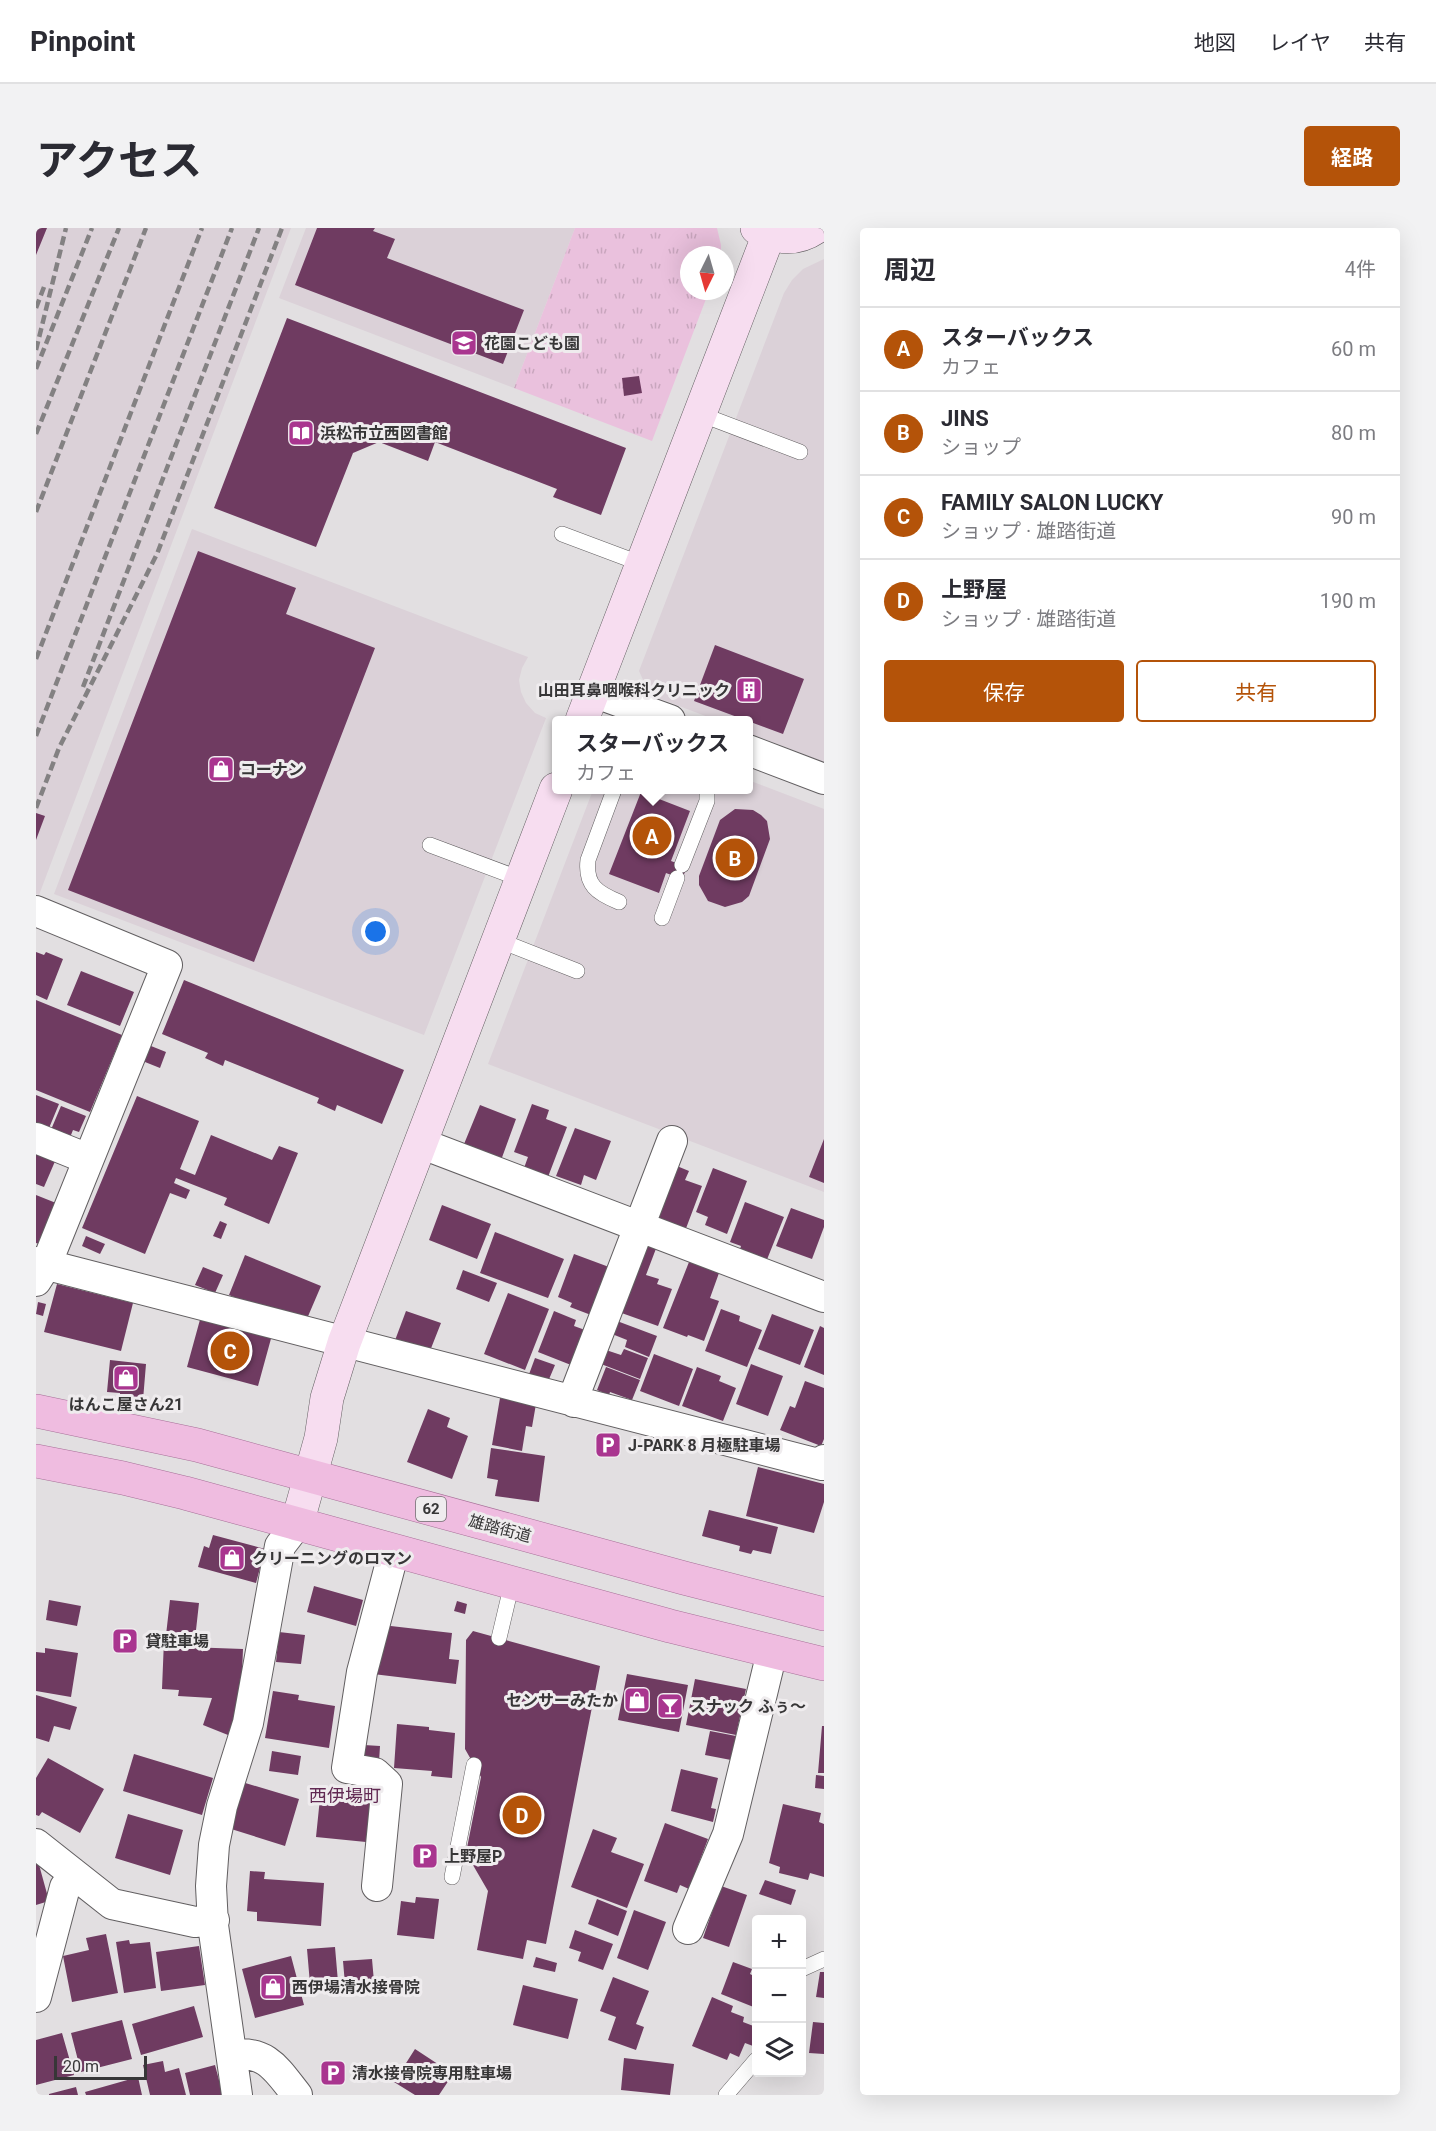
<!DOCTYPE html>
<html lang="ja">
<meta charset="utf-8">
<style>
:root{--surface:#fff;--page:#f2f2f3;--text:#2b2b33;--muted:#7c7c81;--line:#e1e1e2;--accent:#b45309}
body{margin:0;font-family:Roboto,"Noto Sans JP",sans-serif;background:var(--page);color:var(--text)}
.controls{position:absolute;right:18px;bottom:18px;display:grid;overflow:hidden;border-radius:6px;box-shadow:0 6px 24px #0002}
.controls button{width:54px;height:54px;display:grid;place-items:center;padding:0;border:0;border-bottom:2px solid var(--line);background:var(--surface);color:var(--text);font:30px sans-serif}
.compass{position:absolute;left:644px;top:18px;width:54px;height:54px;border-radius:50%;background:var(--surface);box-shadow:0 6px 24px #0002;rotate:185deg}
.scale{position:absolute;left:18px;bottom:15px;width:93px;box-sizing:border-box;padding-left:6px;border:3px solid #373637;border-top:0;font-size:16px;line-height:21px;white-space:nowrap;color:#373637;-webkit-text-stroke:4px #efecee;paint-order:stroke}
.you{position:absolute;left:340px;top:704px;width:21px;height:21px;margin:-15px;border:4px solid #fff;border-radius:50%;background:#1a73e8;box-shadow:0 0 0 9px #1a73e833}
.badge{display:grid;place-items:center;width:39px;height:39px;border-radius:50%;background:var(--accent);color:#fff;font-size:20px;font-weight:700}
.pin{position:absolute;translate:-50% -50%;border:3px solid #fff;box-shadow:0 2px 6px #0006}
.popup{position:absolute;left:516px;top:488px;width:201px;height:78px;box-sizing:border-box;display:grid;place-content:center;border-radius:6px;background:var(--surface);filter:drop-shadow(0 2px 4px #0005);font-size:20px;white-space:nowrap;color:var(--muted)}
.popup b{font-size:22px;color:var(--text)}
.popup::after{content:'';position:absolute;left:50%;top:100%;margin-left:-12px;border:12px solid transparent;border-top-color:var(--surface)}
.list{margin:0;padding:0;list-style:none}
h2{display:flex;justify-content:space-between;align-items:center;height:78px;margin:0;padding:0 24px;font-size:26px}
h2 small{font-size:20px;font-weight:400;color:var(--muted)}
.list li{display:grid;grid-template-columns:39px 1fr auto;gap:18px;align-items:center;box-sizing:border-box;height:84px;padding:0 24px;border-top:2px solid var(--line)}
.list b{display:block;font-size:22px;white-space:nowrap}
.list p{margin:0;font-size:20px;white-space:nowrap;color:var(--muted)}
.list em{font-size:20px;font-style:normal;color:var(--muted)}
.actions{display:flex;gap:12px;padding:18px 24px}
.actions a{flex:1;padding:14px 0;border:2px solid var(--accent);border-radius:6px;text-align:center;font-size:21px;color:var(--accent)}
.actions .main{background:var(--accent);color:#fff}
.icon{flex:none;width:33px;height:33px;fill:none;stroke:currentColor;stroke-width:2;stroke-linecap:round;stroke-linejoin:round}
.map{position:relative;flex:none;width:788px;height:1867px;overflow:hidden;border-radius:6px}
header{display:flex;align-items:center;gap:36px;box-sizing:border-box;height:84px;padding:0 30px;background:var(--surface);border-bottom:2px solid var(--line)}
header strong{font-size:28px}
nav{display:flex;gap:33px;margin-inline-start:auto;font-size:21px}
.intro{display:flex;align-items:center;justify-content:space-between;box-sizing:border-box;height:144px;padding:0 36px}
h1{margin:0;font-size:42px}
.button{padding:15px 27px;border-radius:6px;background:var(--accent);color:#fff;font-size:21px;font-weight:700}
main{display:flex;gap:36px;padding:0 36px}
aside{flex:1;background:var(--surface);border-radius:6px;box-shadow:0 6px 24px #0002}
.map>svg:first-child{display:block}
.built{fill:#dbd1d8}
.park{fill:url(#park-tufts)}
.building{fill:#6f3b61}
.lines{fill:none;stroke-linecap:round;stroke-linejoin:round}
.lane-casing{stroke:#625f61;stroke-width:16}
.street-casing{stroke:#625f61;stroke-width:32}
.secondary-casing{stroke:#625f61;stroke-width:34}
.primary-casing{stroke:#a77098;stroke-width:34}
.lane{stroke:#fff;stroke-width:15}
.street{stroke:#fff;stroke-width:30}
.secondary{stroke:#f7ddf0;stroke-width:33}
.primary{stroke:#efbce0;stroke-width:33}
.rail{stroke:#838182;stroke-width:4.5;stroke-dasharray:9 4.5;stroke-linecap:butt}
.labels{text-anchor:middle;stroke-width:6;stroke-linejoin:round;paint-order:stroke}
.shield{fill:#efecee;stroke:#6e6d6e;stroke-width:1.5}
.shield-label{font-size:15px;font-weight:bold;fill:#373637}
.poi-label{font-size:16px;font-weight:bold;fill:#373637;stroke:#efecee;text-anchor:start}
.street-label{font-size:16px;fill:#373637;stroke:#efecee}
.neighbourhood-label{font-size:18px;fill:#612953;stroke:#efecee}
</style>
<header>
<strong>Pinpoint</strong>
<nav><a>地図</a><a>レイヤ</a><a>共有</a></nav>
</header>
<div class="intro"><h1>アクセス</h1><a class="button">経路</a></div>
<main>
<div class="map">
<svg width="788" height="1867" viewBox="0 0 788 1867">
<defs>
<pattern id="park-tufts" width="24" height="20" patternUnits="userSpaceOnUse" patternTransform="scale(1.5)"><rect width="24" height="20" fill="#eac1dd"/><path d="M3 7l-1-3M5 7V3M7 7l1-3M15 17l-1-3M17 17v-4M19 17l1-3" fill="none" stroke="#c9a6be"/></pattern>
</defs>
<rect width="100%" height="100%" fill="#e2dfe1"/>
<path class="built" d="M0 0H255L3 667 0 666Z
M270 0H539L478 160 243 70Z
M788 31V534L712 505V492H680L614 467 603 443 748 65 756 52 767 41Z
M156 301 492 429 486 440 483 452 485 464 490 475 499 485 510 490 388 807 18 666Z
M712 552 788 581V964L452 836 557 562H712Z"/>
<path class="park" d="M539 0H681L685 17V27H653V63H673L616 213 478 160Z"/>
<path class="building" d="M0 0H11L0 27Z
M281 0H339L337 3 359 11 351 30 488 82 467 136 259 57Z
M251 90 590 220 565 287 517 269 521 261 399 214 392 233 343 214 317 225 280 319 178 280Z
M603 148 606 165 588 168 586 150Z
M162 323 260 360 250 386 339 420 218 734 32 662Z
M679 417 768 451 747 506 658 473Z
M605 564 654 583 635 633 651 639 646 651 630 645 623 665 573 646Z
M699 581 717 582 725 587 731 593 734 611 713 668 706 674 689 679 672 673 663 657V648L684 592Z
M0 585 9 588 0 612Z
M0 724 8 727 10 724 27 731 11 772 0 767Z
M45 743 98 764 84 798 31 777Z
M148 752 368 842 346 896 301 877 299 883 281 875 283 870 189 832 187 838 169 830 172 825 126 806Z
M0 772 86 807 54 884 0 862Z
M110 816 130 824 124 840 104 832Z
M0 867 23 876 11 905 0 901Z
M101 868 163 893 144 941 159 947 175 907 236 932 243 918 262 925 233 996 188 977 191 970 140 950 138 955 154 962 150 971 134 965 109 1026 46 1000Z
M496 876 513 882 510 891 531 899 512 949 488 940 492 929 478 924Z
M444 877 480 891 464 935 426 921Z
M25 878 50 888 43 904 37 902 33 912 14 904Z
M539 900 575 913 560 952 548 947 545 957 520 948Z
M788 911V955L773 949Z
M0 923 20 931 8 959 0 956Z
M636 936 653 943 649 952 666 958 649 1003 613 995Z
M677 940 711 953 691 1006 669 997 672 989 660 984Z
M0 967 20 975 3 1016 0 1015Z
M709 974 748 989 730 1034 703 1024 705 1018 694 1014Z
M406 977 455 996 441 1031 393 1012Z
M755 980 788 992V999L776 1031 740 1018Z
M184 993 191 996 185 1011 177 1008Z
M459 1004 528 1031 512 1070 444 1045Z
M50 1008 69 1016 64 1026 46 1018Z
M607 1012 621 1018 610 1047 623 1051 621 1056 636 1061 622 1098 580 1083Z
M538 1026 573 1039 555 1087 534 1079 536 1075 522 1069Z
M209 1027 285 1058 270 1093H257L193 1067Z
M653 1034 683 1045 674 1070 683 1073 668 1113 652 1107 651 1109 627 1100Z
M167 1039 187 1047 179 1065 159 1057Z
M427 1042 461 1055 453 1074 420 1061Z
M21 1056 97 1075 85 1123 8 1104Z
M472 1065 513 1081 489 1142 448 1126Z
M2 1074 10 1076 7 1088 0 1086Z
M685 1081 704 1088 703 1093 726 1102 711 1139 669 1123Z
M370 1083 405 1095 392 1128 358 1115Z
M518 1083 540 1092 538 1098 549 1102 535 1137 502 1124Z
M736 1086 778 1102 764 1137 722 1121Z
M165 1088 236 1107 222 1158 151 1139Z
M581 1093 621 1108 613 1129 589 1119 591 1112 576 1106Z
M784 1098 788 1100V1147L768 1139Z
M588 1121 612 1130 604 1151 565 1136 570 1122 585 1127Z
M618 1126 657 1141 643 1178 604 1163Z
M499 1130 519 1137 511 1156 492 1149Z
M74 1132 110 1136 107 1172 84 1170V1165L71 1164Z
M715 1136 747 1148 732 1188 700 1176Z
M570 1139 604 1152 596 1172 574 1164 573 1167 561 1162Z
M661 1139 685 1148 683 1153 700 1160 687 1193 646 1178Z
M769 1153 788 1160V1211L785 1218 744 1202 754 1178 759 1180Z
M464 1170 500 1176 496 1199 490 1198 486 1223 456 1217Z
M392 1181 414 1190 411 1199 432 1208 416 1251 371 1234Z
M455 1220 509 1228 503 1274 459 1268 462 1252 451 1250Z
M722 1239 788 1256V1274L778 1305 710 1288Z
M673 1282 742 1299 735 1326 717 1322 715 1326 703 1323 704 1318 666 1308Z
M177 1307 229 1321 220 1355 162 1339 168 1318 173 1320Z
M278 1358 327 1372 320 1398 271 1384Z
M13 1372 45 1378 41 1398 10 1392Z
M134 1372 163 1375 159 1411 130 1407Z
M421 1373 431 1376 429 1386 418 1383Z
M346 1397 416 1405 413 1431 423 1432 420 1456 337 1446Z
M437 1403 564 1438 510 1716 491 1712 487 1731 441 1722 452 1663 430 1625 445 1549 429 1521 430 1412Z
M243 1404 269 1407 265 1436 240 1434Z
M128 1412 152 1413V1419L207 1421 205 1471 192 1507 167 1497 176 1470 142 1468 143 1462 126 1461Z
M9 1420 42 1425 35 1469 0 1463V1424L9 1425Z
M591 1446 652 1457 643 1504 582 1492Z
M659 1451 710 1461 700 1507 650 1497Z
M237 1463 263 1467 262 1472 299 1478 293 1520 229 1510Z
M0 1467 41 1479 34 1502 18 1498 13 1514 0 1510Z
M361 1496 393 1499V1502L419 1505 416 1550 395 1548 396 1543 358 1540Z
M786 1498H788V1545H782Z
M674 1503 700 1508 695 1532 669 1527Z
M328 1517 344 1518 343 1534 327 1532Z
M236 1523 265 1528 262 1547 233 1543Z
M98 1526 177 1550 166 1587 87 1563Z
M12 1530 68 1561 44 1605 6 1584 3 1588 0 1587V1550Z
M645 1541 682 1550 675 1580 680 1581 677 1594 635 1583Z
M780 1547 788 1548V1561L779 1560Z
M206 1554 263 1571 249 1618 192 1600Z
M284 1570 334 1575 330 1614 280 1609Z
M747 1576 785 1585 783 1594 788 1596V1649L774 1645 772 1652 743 1645 744 1639 733 1635Z
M92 1586 147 1602 134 1647 79 1630Z
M629 1595 672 1611 653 1661 644 1657 641 1665 608 1653Z
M557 1601 581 1610 575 1624 608 1636 591 1680 535 1659Z
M2 1633 13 1673 0 1677V1634Z
M214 1643 229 1644 228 1651 288 1655 285 1698 221 1693V1684L211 1683Z
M729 1652 760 1662 755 1677 723 1666Z
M685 1658 711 1667 693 1719 667 1710Z
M380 1669 403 1671 398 1711 361 1707 365 1673 379 1675Z
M561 1671 591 1683 582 1708 552 1696Z
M598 1682 630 1694 612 1742 581 1730Z
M539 1702 577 1716 567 1742 542 1733 545 1724 533 1720Z
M70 1706 82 1765 36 1774 27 1728 53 1722 50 1710Z
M93 1712 94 1716 114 1714 120 1760 88 1765 80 1714Z
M163 1718 169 1757 125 1763 120 1724Z
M299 1719 302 1754 274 1756 271 1721Z
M255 1728 268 1777 219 1790 206 1741Z
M500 1729 521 1735 519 1744 497 1739Z
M336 1731 339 1765 310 1768 307 1733Z
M697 1734 716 1741 714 1746 720 1749V1780L685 1766Z
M784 1744H788V1770L780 1769Z
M577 1749 613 1763 600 1796 608 1799 600 1822 572 1812 580 1789 564 1783Z
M487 1757 542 1771 532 1811 477 1797Z
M676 1769 697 1778 695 1784 708 1789 707 1794 720 1799V1809L717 1818 709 1815 703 1829 694 1825 691 1832 656 1818Z
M158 1778 167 1809 105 1827 96 1796Z
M86 1792 96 1831 45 1844 35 1805Z
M777 1794 788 1795V1826L773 1825Z
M26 1805 38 1847 0 1857V1812Z
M379 1821 417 1846 403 1867H379L358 1854Z
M588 1830 638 1836 634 1867 585 1862Z
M127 1833 129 1844 143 1840 150 1867H114L107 1837Z
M179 1837 187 1867H154L149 1845Z
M102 1849 106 1867H50L49 1864Z
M40 1859 42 1867H13V1866Z"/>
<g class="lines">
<defs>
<path id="lane" d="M664 186 764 224
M526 306 606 336
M578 562 552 632C549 657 561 665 583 674
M394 617 485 651
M646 637 671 573V562
M626 690 641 650
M462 712 541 743
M463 1410 476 1355
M416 1649 438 1537
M766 1741 788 1731
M690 1867 720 1832"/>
<path id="street" d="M557 464 634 492
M712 522 788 551
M0 683 131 737 10 1037 0 1053
M0 910 52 931
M384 915 788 1069
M0 1034 786 1237 788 1232
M538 1174 542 1158 636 913
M0 1616 76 1676 159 1694 178 1692
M341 1658 351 1556 339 1545 311 1540 326 1444 358 1323
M652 1701 692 1606 736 1424
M0 1769 29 1659 39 1647
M196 1827C231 1822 241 1842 261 1867
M201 1867 177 1697 175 1658 178 1617 186 1578 212 1495 244 1318 261 1296"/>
<path id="secondary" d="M721 0C740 10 760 13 779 0
M546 492 733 6
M261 1296 285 1210 291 1170 308 1115 520 561"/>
<path id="primary" d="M0 1183 161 1217 648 1350 788 1386
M0 1233 87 1250 149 1265 634 1398 788 1436"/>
</defs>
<use href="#lane" class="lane-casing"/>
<use href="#street" class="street-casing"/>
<use href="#secondary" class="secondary-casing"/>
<use href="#primary" class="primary-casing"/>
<use href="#lane" class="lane"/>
<use href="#street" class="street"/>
<use href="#secondary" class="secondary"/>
<use href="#primary" class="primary"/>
<path class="rail" d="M0 80 8 59
M0 122 30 0
M0 141 56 0
M0 206 83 0
M0 284 110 0
M0 431 166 0
M47 459 223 0
M0 508 196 0
M0 580 23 520 121 326 246 0"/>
</g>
<defs>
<symbol id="school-square" viewBox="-11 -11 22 22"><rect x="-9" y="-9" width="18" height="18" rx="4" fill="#a9358f" stroke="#efecee"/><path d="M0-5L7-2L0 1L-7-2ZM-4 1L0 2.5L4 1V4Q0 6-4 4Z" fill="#fff"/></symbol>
<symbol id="library-square" viewBox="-11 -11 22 22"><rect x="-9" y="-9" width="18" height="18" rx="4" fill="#a9358f" stroke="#efecee"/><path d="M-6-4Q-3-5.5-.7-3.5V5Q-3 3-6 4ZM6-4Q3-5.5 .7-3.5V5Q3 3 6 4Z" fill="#fff"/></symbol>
<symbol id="building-square" viewBox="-11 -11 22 22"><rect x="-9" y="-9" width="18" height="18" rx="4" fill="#a9358f" stroke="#efecee"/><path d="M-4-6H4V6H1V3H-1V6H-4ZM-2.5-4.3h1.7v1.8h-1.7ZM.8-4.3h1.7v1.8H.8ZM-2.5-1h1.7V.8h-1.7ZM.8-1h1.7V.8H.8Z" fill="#fff"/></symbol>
<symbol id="shop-square" viewBox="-11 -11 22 22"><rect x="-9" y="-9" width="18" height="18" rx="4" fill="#a9358f" stroke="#efecee"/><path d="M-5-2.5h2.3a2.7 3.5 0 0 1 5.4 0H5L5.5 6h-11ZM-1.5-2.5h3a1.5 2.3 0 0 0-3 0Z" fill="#fff"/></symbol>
<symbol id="parking-square" viewBox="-11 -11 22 22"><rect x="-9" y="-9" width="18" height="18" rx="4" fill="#a9358f" stroke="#efecee"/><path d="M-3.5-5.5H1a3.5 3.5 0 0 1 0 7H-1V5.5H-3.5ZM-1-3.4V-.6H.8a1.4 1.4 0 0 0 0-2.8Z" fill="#fff"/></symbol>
<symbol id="bar-square" viewBox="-11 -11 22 22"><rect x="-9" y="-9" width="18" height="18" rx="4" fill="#a9358f" stroke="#efecee"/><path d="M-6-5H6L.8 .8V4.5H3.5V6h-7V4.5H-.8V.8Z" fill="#fff"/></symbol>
</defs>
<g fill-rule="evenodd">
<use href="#school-square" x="413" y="100" width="30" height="30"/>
<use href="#library-square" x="250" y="190" width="30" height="30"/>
<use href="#building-square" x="698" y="447" width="30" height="30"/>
<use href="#shop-square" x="170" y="526" width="30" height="30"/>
<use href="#shop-square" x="75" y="1135" width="30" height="30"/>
<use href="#parking-square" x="557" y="1202" width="30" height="30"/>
<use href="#shop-square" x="181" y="1315" width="30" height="30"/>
<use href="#parking-square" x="74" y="1398" width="30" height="30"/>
<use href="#shop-square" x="586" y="1457" width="30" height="30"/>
<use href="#bar-square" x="619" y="1463" width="30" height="30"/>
<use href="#parking-square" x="374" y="1613" width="30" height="30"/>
<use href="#shop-square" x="222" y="1744" width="30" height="30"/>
<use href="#parking-square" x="282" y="1830" width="30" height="30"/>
</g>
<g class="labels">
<rect class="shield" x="380" y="1269" width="30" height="24" rx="4.5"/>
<g class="shield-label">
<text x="395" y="1286">62</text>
</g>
<g class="poi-label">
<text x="448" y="121">花園こども園</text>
<text x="284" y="211">浜松市立西図書館</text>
<text x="694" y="468" text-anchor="end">山田耳鼻咽喉科クリニック</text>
<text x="204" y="547">コーナン</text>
<text x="90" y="1182" text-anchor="middle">はんこ屋さん21</text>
<text x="592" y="1223">J-PARK 8 月極駐車場</text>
<text x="216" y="1336">クリーニングのロマン</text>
<text x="109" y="1419">貸駐車場</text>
<text x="582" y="1478" text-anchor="end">センサーみたか</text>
<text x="654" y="1484">スナック ふぅ～</text>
<text x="408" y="1634">上野屋P</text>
<text x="256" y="1765">西伊場清水接骨院</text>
<text x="316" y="1851">清水接骨院専用駐車場</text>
</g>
<g class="street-label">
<text transform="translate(464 1300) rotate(15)" y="6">雄踏街道</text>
</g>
<g class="neighbourhood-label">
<text x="309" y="1574">西伊場町</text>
</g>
</g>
</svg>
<div class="controls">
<button>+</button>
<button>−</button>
<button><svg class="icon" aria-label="layers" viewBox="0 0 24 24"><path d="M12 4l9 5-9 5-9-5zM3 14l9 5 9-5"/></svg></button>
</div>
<svg class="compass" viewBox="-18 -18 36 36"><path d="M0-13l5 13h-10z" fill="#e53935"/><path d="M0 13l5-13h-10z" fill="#7c7c81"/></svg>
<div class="scale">20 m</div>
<div class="you"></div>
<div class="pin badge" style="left:616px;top:608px">A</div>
<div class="popup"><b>スターバックス</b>カフェ</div>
<div class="pin badge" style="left:699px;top:630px">B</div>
<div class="pin badge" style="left:194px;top:1123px">C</div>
<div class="pin badge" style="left:486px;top:1587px">D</div>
</div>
<aside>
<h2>周辺<small>4件</small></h2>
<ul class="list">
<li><span class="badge">A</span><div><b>スターバックス</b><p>カフェ</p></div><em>60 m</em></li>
<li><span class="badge">B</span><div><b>JINS</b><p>ショップ</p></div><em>80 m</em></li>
<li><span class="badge">C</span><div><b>FAMILY SALON LUCKY</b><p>ショップ · 雄踏街道</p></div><em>90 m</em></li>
<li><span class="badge">D</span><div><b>上野屋</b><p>ショップ · 雄踏街道</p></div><em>190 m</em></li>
</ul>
<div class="actions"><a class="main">保存</a><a>共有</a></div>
</aside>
</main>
